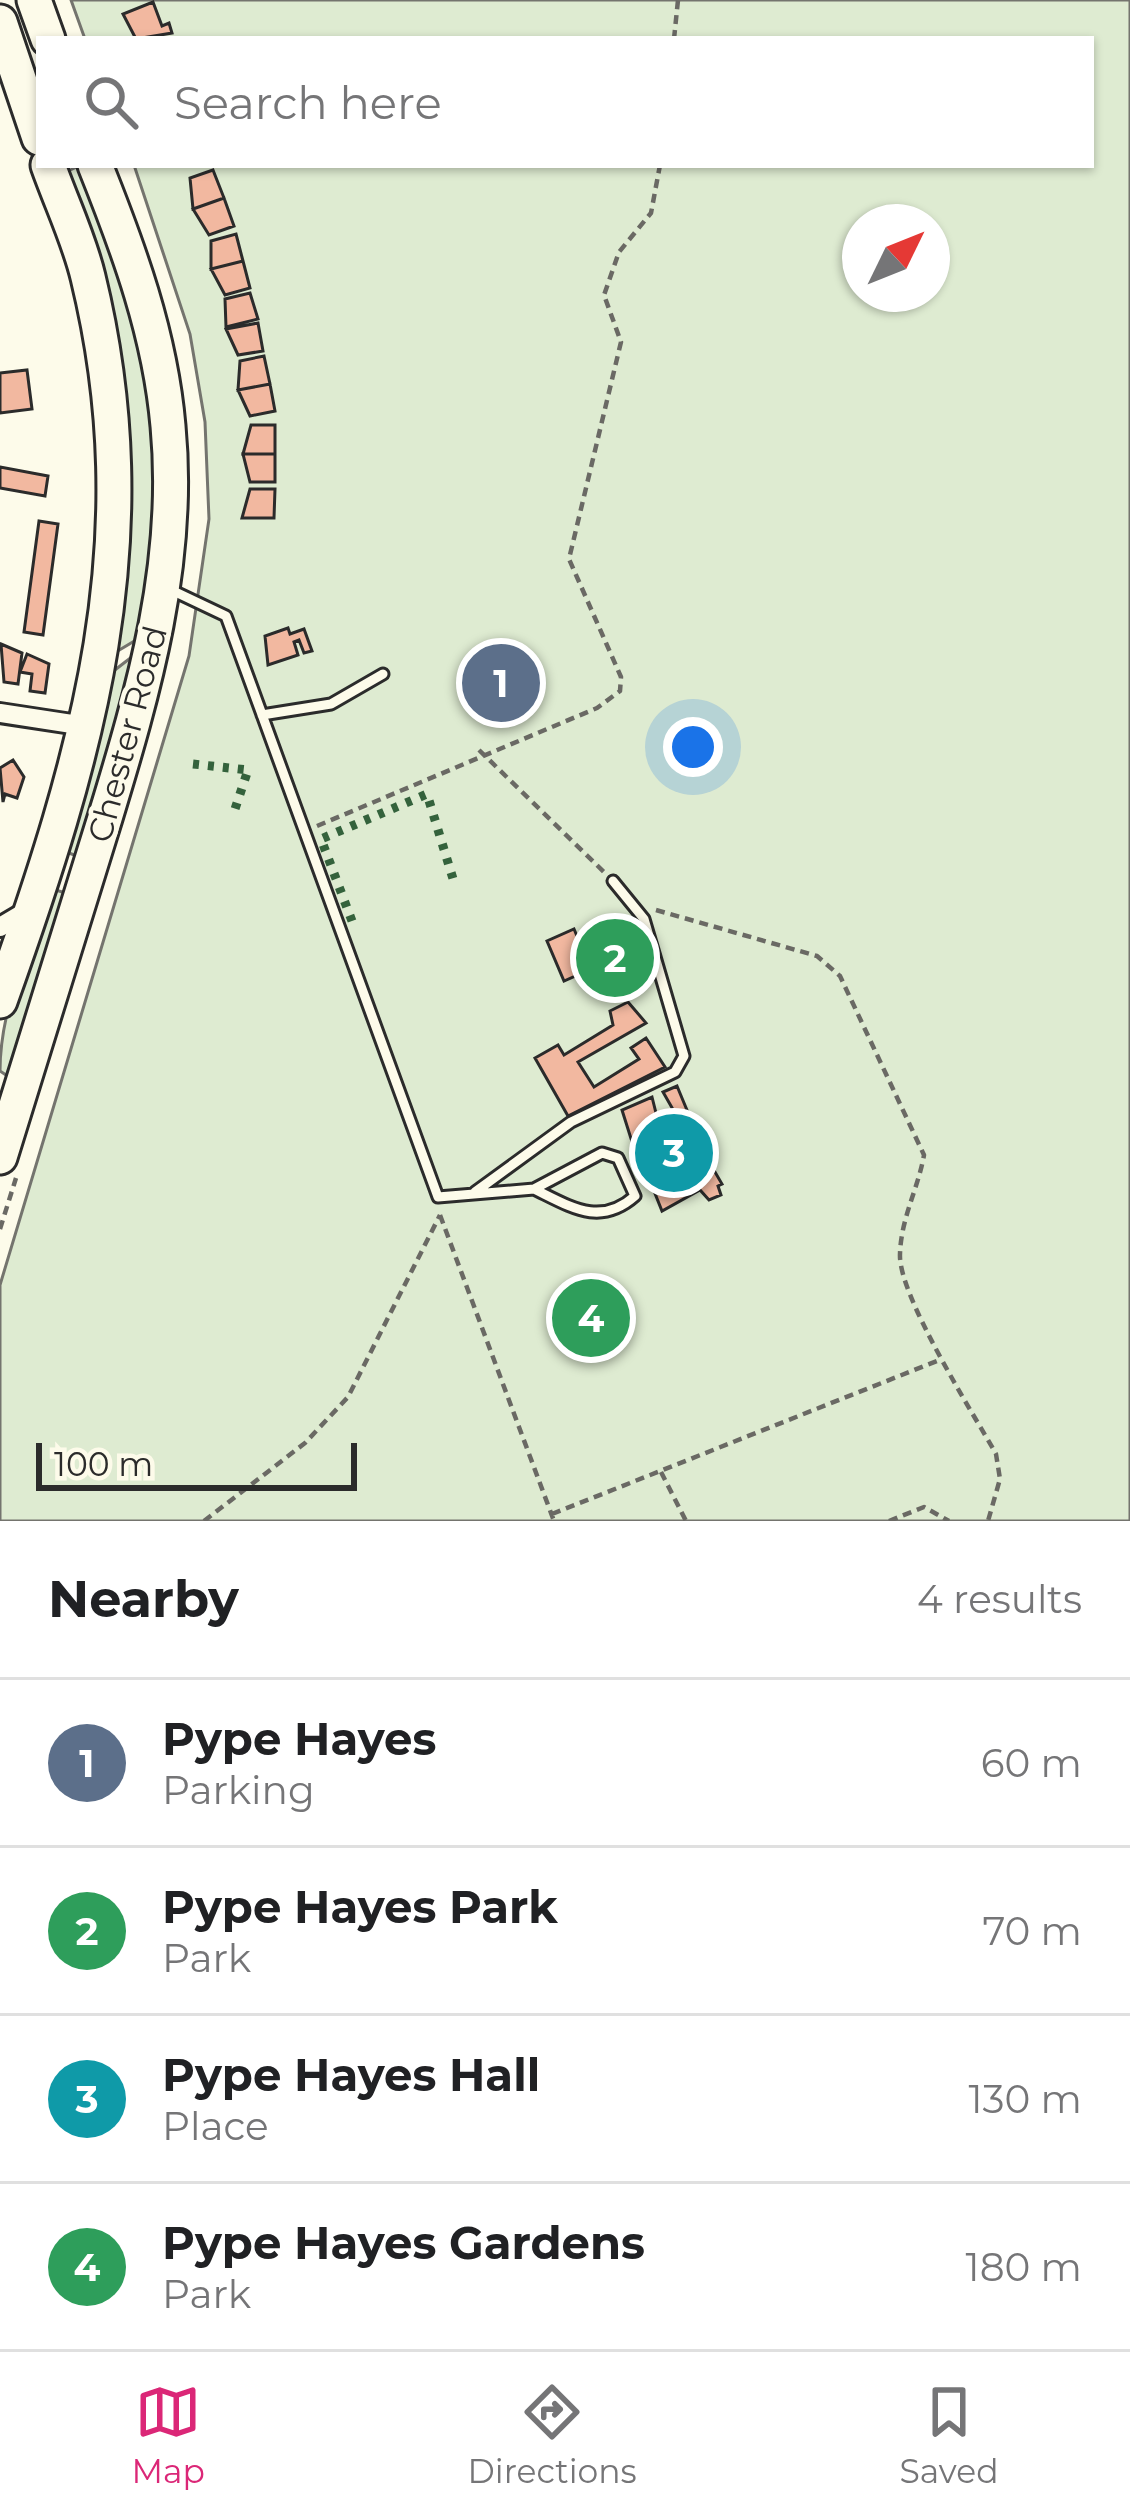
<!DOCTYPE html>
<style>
:root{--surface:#fff;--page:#f2f2f2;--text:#202124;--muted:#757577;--line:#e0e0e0;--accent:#db2777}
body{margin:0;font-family:Montserrat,sans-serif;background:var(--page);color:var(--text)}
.compass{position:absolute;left:842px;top:204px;width:108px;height:108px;border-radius:50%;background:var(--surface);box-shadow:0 3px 9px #0004;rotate:47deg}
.scale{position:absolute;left:36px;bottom:30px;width:321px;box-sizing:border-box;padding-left:12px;border:6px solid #2b2b2b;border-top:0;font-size:33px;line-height:42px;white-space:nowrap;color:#2b2b2b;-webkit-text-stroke:9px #fdfbea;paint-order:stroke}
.you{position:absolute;left:693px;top:747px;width:42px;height:42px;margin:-30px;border:9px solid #fff;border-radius:50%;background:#1a73e8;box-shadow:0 0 0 18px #1a73e833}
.badge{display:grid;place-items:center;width:78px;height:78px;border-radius:50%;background:var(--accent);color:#fff;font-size:39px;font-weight:700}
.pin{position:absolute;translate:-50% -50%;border:6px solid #fff;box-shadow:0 3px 12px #0006}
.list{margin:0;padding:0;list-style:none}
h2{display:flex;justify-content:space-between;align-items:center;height:156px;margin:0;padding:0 48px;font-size:51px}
h2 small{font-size:39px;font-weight:400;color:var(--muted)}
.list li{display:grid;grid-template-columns:78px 1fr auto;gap:36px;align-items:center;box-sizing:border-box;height:168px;padding:0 48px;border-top:3px solid var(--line)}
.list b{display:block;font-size:45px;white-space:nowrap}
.list p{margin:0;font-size:39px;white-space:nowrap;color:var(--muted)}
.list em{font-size:39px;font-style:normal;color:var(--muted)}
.icon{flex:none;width:66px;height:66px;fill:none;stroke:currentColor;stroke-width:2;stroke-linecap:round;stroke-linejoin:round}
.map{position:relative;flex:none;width:1130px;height:1521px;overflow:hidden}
.search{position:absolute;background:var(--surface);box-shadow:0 3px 9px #0004;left:36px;right:36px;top:36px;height:132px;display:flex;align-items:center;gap:30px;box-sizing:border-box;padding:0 42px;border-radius:0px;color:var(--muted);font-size:45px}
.sheet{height:828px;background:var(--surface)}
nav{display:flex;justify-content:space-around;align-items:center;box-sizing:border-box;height:168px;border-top:3px solid var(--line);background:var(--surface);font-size:33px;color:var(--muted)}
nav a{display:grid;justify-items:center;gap:6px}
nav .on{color:var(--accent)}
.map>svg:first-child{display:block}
.green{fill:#deebd1;stroke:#74746e;stroke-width:3;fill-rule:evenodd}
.building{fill:#f2b8a0;stroke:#2b2b2b;stroke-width:3}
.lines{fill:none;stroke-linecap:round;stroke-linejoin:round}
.service-casing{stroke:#2b2b2b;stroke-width:15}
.minor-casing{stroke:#2b2b2b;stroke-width:24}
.trunk-casing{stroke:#2b2b2b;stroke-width:39}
.path{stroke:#6a6964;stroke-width:4.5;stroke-dasharray:9 6;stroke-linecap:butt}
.service{stroke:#fdfbea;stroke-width:9}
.minor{stroke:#fdfbea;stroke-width:18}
.trunk{stroke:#fdfbea;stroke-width:33}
.hedge{stroke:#34623c;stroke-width:9;stroke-dasharray:6 9;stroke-linecap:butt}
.labels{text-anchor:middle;stroke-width:9;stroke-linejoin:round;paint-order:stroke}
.street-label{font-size:33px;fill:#2b2b2b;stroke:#fdfbea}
</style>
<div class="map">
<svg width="1130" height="1521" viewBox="0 0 1130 1521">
<rect width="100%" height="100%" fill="#fdfbea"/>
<path class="green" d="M71 0H1130V1521H0V1285L189 656 209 519 205 422 190 334 134 165H1091V39H85ZM860 222H932V294H860Z
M81 165C123 271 157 383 156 499 155 544 146 592 141 637L116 652 131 469 119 367 66 172Z
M133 656 140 659 79 857 64 851 111 673Z
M49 888 69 894 16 1071 6 1075 0 1071C0 1007 29 948 49 888Z"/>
<path class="building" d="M153 2 162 26 169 23 172 33 136 39 123 14Z
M213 170 224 198 193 209 190 178Z
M224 198 234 226 209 235 193 209Z
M236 234 243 261 211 269V241Z
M243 261 250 288 225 295 211 269Z
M250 293 258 319 226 327 225 299Z
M258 323 263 351 238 355 226 329Z
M264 356 270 384 238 390 240 361Z
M27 370 32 409 0 413V373Z
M270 384 275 411 250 416 238 390Z
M251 425H275V454H243Z
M243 454H275V482H250Z
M0 467 48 476 45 496 0 488Z
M250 489H275L274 518H242Z
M39 521 58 524 43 635 24 632Z
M288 628 290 634 304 629 312 651 304 653 299 640 294 642 298 655 268 665 265 636Z
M1 644 22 653 18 684 4 682Z
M27 654 49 664 45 693 30 691 32 674 20 672Z
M13 760 24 777 17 798 5 794 3 802 0 768Z
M574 929 591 969 564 981 547 941Z
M634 937 650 973 613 982 607 969 626 961 618 945Z
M628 1002 646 1023 578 1062 594 1087 639 1059 631 1048 646 1038 665 1067 568 1116 535 1058 558 1045 564 1055 613 1025 610 1011Z
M677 1086 689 1115 679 1120 663 1092Z
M652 1097 663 1141 675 1136 671 1126 693 1116 706 1146 701 1148 722 1184 718 1186 721 1195 709 1200 700 1190 662 1211 654 1191 660 1188 640 1143 633 1145 622 1110Z"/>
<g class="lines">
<defs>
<path id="service" d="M167 588 226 616 438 1197 534 1189
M262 715 331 704 383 674
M602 1153 618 1158 635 1196C600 1227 571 1207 534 1189Z
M475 1192 571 1122 675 1072 684 1056 644 919 613 881"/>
<path id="minor" d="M0 713 85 726
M0 927 32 908"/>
<path id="trunk" d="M34 0 48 39
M0 22 39 138
M0 1001C88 754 152 540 88 277 79 239 61 202 48 165
M0 1157C34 1044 71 931 105 818 144 690 181 562 168 426 160 334 129 250 95 165"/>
</defs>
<use href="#service" class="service-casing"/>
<use href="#minor" class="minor-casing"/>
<use href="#trunk" class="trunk-casing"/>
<path class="path" d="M674 39 678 0
M479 750 604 872
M317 826 597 708 620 691 621 677 569 559 621 342 604 295 619 252 651 213 660 165
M656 910 817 956 840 976 924 1155C918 1189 901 1218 900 1254 898 1295 973 1413 996 1454L1000 1479 988 1521
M440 1215 554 1521
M0 1229 16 1178
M661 1472 686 1521
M552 1514 942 1359
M204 1521 305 1443 348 1397 440 1215
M889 1521 924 1507 949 1521"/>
<use href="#service" class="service"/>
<use href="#minor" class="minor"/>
<use href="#trunk" class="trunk"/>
<path class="hedge" d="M193 764 248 770 233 815
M352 921 321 839 427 794 454 882"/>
</g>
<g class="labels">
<g class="street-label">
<text transform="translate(127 734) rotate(-75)" y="12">Chester Road</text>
</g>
</g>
</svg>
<svg class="compass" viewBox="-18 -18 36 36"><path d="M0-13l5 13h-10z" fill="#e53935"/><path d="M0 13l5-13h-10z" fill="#757577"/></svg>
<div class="scale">100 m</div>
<div class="you"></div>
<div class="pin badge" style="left:501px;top:683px;background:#5c6f8a">1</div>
<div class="pin badge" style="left:615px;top:958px;background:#2e9e5b">2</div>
<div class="pin badge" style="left:674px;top:1153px;background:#0f9aa8">3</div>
<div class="pin badge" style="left:591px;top:1318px;background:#2e9e5b">4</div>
<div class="search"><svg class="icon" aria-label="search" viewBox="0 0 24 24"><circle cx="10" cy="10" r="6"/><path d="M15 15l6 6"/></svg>Search here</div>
</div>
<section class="sheet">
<h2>Nearby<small>4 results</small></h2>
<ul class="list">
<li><span class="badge" style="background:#5c6f8a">1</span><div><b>Pype Hayes</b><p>Parking</p></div><em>60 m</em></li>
<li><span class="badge" style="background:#2e9e5b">2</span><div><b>Pype Hayes Park</b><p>Park</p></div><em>70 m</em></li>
<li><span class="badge" style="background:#0f9aa8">3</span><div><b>Pype Hayes Hall</b><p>Place</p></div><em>130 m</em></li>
<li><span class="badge" style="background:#2e9e5b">4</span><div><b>Pype Hayes Gardens</b><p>Park</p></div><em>180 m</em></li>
</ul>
</section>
<nav>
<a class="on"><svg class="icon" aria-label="map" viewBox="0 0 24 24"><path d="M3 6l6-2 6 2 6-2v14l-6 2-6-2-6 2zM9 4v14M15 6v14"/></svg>Map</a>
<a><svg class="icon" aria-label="directions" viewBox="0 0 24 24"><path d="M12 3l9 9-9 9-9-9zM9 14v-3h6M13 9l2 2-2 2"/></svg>Directions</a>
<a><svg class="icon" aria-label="saved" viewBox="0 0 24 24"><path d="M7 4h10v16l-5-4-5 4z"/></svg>Saved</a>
</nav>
